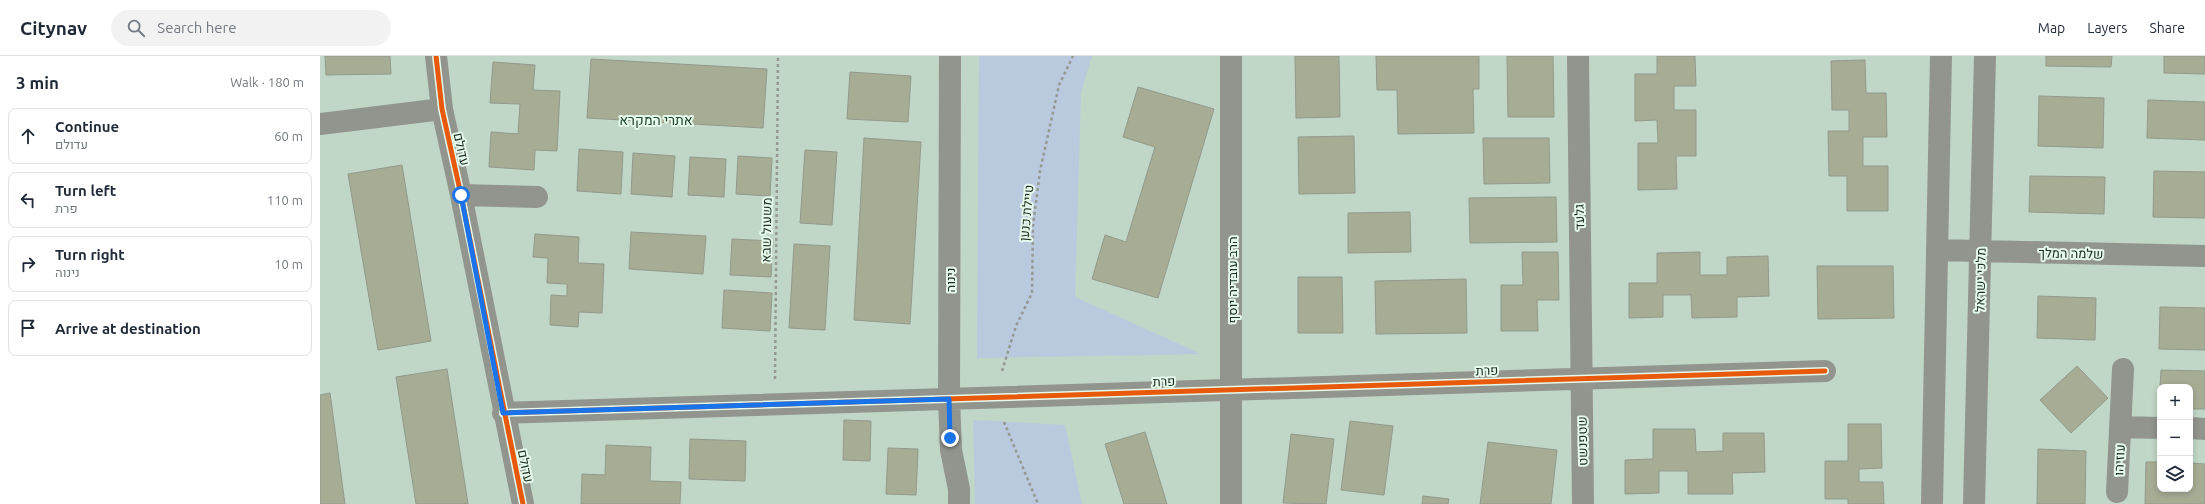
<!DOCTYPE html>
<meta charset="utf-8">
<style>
:root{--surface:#fff;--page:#f2f2f3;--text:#1f2937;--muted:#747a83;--line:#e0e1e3}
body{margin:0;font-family:Ubuntu,Heebo,sans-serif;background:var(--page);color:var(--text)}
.controls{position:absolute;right:12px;bottom:12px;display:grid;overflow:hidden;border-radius:8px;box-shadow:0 2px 6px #0003}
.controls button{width:36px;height:36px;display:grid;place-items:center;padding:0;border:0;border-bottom:1px solid var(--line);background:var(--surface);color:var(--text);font:20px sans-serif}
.stop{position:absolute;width:12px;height:12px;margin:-9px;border:3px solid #1a73e8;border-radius:50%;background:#fff}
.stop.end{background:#1a73e8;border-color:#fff;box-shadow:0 1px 4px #0008}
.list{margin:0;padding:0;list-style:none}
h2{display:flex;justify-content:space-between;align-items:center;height:52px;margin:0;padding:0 16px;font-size:17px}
h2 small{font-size:13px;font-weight:400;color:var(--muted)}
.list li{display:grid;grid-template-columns:26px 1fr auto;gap:12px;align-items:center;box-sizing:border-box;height:56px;margin:0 8px 8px;padding:0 8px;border:1px solid var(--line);border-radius:8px}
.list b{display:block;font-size:15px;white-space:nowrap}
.list p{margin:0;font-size:13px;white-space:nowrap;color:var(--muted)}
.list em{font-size:13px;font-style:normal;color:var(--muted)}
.icon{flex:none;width:22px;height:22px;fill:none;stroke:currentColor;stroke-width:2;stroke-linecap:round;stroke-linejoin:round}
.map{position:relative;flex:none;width:1885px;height:448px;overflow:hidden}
header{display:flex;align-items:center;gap:24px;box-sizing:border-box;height:56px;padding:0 20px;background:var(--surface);border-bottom:1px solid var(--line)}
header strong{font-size:19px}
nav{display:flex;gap:22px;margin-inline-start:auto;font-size:14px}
.search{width:280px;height:36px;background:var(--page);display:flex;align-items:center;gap:10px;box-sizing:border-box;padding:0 14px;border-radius:22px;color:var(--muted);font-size:15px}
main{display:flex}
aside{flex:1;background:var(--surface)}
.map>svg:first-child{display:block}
.green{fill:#b9cadf}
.building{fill:#a7ac95;stroke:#929a8b}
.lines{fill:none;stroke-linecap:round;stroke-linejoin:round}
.path{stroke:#949a93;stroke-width:2.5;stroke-dasharray:3 3;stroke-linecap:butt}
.minor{stroke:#92948e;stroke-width:22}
.cycleway-casing{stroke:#e6faeb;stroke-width:8}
.cycleway{stroke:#e8590c;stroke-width:5}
.route{stroke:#1a73e8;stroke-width:5}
.labels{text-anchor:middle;stroke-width:4;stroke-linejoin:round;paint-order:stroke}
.street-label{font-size:13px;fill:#202f24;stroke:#e6faeb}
.neighbourhood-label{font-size:14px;fill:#244730;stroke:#e6faeb}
</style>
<header>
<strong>Citynav</strong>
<div class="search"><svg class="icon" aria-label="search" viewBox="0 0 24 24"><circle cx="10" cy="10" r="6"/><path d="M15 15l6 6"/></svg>Search here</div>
<nav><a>Map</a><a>Layers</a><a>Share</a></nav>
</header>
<main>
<aside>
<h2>3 min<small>Walk · 180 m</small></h2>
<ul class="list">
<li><svg class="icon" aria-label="ahead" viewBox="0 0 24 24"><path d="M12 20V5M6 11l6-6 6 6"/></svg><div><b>Continue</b><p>עדולם</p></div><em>60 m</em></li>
<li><svg class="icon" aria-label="left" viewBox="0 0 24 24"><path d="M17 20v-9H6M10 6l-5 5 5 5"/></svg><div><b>Turn left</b><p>פרת</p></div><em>110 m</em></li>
<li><svg class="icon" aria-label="right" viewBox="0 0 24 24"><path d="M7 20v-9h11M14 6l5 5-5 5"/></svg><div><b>Turn right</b><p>נינוה</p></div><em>10 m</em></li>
<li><svg class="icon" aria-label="arrive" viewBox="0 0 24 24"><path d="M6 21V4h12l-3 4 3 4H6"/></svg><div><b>Arrive at destination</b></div></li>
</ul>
</aside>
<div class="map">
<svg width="1885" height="448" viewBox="0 0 1885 448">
<rect width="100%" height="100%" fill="#c0d6c6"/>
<path class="green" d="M659 0H772L761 36 755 241 881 298 657 302Z
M653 364 745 369 762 448H655Z"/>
<path class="building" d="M5 0H70L71 18 6 19Z
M975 0H1019L1020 61 976 62Z
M1056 0H1159V33H1153L1154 77 1078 78 1077 34H1057Z
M1187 0H1233L1234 61H1188Z
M1337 0H1375L1376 30H1354V54H1376V100H1356L1357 133 1318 134V87H1338L1337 64 1315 65V18H1337Z
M1726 0H1792L1791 11 1726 10Z
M1844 0H1885V18L1844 17Z
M271 3 447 13 443 72 267 62Z
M1545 4 1546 37H1566L1567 81H1543V110H1568V155H1527V120H1509L1508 75H1529V54H1512L1511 5Z
M173 6 215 9 213 34 240 35 237 95 215 94 214 114 169 111 171 76 198 78 200 48 170 47Z
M530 16 591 20 588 66 527 63Z
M818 31 894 53 838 242 772 223 785 179 806 186 835 91 803 81Z
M1719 40 1784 42 1783 92 1718 90Z
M1828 44 1885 46V84L1827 82Z
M1034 80 1035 137 979 138 978 81Z
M544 82 601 86 590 268 534 264Z
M1163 82H1229L1230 127 1164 128Z
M259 93 303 96 301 138 257 135Z
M485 94 517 96 512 169 480 167Z
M313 97 355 100 352 141 311 138Z
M418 100 452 102 450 140 416 138Z
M370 101 406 103 404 141 368 139Z
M82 109 111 285 58 294 28 118Z
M1834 115 1885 116V162L1833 161Z
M1710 120 1785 121 1784 158 1709 156Z
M1236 141 1237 186 1150 187 1149 142Z
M1090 156 1091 196 1028 197V157Z
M311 176 386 180 383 218 309 213Z
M215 178 259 181 258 207 284 208 282 257 259 256 258 271 230 269 231 239 247 240V228L227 227 228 202 213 201Z
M412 183 453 185 451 221 410 219Z
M474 188 510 190 505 274 469 272Z
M1202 196H1238L1239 244H1217L1218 275H1181V229H1203Z
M1380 196V219H1407V201L1448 200 1449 240 1417 241V261L1372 262 1371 239H1343V261L1309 262V227H1337V197Z
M1497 210H1573L1574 262 1498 263Z
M978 221H1022L1023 277H978Z
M1146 223 1147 277 1056 278 1055 225Z
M404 234 452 237 450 275 402 272Z
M1718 240 1776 242 1775 284 1717 282Z
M1840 251 1885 252V294L1839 293Z
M1757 310 1788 342 1751 377 1720 344Z
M127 313 148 448H96L76 321Z
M1841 314 1885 315V353H1870V331H1840Z
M10 337 25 448H0V339Z
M524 364 551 365 550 405 523 404Z
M1030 365 1073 370 1064 439 1021 434Z
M1528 368H1561L1562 412 1539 413V426H1563L1564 448H1528V443H1505V405H1528Z
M1333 373H1375L1376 396 1403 395V377H1444L1445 416 1412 417 1413 438H1368V415H1339V437L1305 438V404L1333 403Z
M825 376 847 448H804L785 388Z
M971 378 1014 383 1006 448 963 447Z
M370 383 426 385 425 425 369 423Z
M1168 386 1237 394 1231 448H1160Z
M286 389 331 391 330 425 361 426 360 448H261L262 418 285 419Z
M568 392 598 393 596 439 566 438Z
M1718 393 1766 395 1765 448H1717Z
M1826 406H1840V433H1870V407L1885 408V448H1825Z
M1103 440 1129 443 1128 448H1102Z"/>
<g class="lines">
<path class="path" d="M682 315 696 270 712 237 713 170 720 115 739 29 753 0
M455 323 458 0
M684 366 718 448"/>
<path class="minor" d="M116 0 122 53 141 139 203 448
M630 0 629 343 631 394 639 433V448
M911 0V448
M1258 0 1263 448
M0 68 122 53
M141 139 217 141
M1617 194 1885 200
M183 357 1505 315
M1801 371 1840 372
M1870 372 1885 373
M1797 436 1803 313
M1612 448 1621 0
M1654 448 1665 0"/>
<defs>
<path id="cycleway" d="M116 0 122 53 141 139 203 448
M183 357 1505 315"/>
</defs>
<use href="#cycleway" class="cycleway-casing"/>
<use href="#cycleway" class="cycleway"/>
</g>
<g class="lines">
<path class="route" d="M141 139 183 357 629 343 630 382"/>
</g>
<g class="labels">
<g class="street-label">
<text transform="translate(142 93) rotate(77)" y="5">עדולם</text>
<text transform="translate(706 157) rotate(-85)" y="5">טיילת כנען</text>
<text transform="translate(1259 161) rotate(-91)" y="5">גלעד</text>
<text transform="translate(446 174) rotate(-89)" y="5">משעול שבא</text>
<text transform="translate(1751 197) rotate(1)" y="5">שלמה המלך</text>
<text transform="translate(630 224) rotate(-90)" y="5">נינוה</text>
<text transform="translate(912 224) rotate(-90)" y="5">הרב עובדיה יוסף</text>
<text transform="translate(1660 224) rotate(-89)" y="5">מלכי ישראל</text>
<text transform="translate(1167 314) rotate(-2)" y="5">פרת</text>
<text transform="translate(844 325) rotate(-2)" y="5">פרת</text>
<text transform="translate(1262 385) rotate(-91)" y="5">שטפנשט</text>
<text transform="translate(1799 404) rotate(-87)" y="5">עוזיהו</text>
<text transform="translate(206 410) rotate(78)" y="5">עדולם</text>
</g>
<g class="neighbourhood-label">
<text x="336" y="69">אתרי המקרא</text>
</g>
</g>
</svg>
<div class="controls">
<button>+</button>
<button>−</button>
<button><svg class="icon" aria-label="layers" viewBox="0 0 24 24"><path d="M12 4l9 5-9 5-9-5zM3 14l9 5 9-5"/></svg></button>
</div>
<div class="stop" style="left:141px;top:139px"></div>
<div class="stop end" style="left:630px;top:382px"></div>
</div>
</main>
